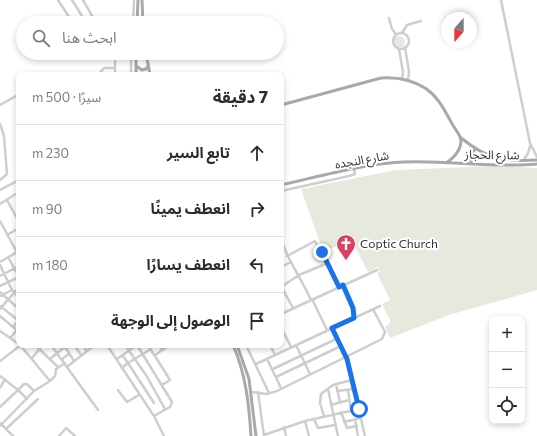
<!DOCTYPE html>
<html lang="ar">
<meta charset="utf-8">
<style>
:root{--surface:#fff;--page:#f7f7f7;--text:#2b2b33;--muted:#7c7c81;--line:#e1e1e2}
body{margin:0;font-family:Commissioner,"Noto Sans Arabic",sans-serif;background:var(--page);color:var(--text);direction:rtl}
.controls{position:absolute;right:12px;bottom:12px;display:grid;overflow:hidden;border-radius:8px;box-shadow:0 2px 6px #0003}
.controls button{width:36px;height:36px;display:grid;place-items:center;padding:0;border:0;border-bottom:1px solid var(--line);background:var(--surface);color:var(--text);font:20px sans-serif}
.compass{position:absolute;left:441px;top:12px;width:36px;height:36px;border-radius:50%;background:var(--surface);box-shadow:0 2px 6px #0003;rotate:201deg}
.stop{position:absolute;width:12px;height:12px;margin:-9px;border:3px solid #1a73e8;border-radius:50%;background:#fff}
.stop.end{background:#1a73e8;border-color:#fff;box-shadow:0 1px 4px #0008}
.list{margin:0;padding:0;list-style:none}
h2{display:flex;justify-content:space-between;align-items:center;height:52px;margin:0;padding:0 16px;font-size:17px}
h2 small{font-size:13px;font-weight:400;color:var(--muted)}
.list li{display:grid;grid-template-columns:26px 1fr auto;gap:12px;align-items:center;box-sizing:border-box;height:56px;padding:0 16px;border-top:1px solid var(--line)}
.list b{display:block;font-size:15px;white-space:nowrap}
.list em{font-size:13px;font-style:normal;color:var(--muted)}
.icon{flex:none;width:22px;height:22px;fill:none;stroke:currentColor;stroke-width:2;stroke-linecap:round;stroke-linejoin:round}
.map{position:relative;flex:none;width:537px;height:436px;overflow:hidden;direction:ltr}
.search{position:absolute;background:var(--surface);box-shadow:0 2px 6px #0003;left:16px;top:16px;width:268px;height:44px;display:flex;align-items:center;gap:10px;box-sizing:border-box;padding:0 14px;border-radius:22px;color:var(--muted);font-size:15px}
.panel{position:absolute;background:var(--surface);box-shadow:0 2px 6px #0003;left:16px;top:72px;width:268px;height:276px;border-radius:8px;direction:rtl}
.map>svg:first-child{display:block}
.green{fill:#e6e9dd}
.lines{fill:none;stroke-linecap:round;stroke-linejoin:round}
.minor{stroke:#cecece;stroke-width:2.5}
.major{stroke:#a9a9a9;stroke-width:3}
.route{stroke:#1a73e8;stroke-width:5}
.labels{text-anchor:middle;stroke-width:4;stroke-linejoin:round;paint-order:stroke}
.street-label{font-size:12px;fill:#313131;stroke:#fff}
.poi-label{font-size:12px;fill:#313131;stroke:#fff;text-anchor:start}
</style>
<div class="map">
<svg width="537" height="436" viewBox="0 0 537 436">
<rect width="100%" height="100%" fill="#fff"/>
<path class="green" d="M393 42a6 6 0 1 1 12 0a6 6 0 1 1-12 0Z
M496 166 537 168V290L449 315 390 338 385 327 391 322 382 304 390 300 377 273 380 272 378 267 368 272 352 241 323 251 301 189 396 170Z"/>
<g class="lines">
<path class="minor" d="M58 0 71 20 84 19
M72 0 84 19H133
M83 0 94 19
M501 0 530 143 537 157
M389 18 392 29 396 34
M133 23 134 0
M402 33 407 25 421 21
M393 41a8 8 0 1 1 16 0a8 8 0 1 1-16 0Z
M405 47 409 72 408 80
M399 49 403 72 402 79
M115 61V75
M98 75 104 68H115
M131 75V53
M0 105 16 96
M0 124 4 136 7 174 0 180
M523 161 528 153 530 146
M0 190 19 180
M281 191 349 176 355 174 354 169
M17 193 19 197
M7 200 19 222
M0 204 19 192
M0 221 19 256
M7 235 19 228
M281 239C287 259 302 280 311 300
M287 256 315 241 320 251 324 254 339 287
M8 257 19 277
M0 262 19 251
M0 265 12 290 19 298
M281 267 291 262
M0 276 19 266
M343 285 353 308 354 318
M0 286 19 277
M281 286 293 308
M281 287 299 275 328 263
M0 292 19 309
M0 296 12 290
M312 299 327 330
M0 306 19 321
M0 309 19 287
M281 314 377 270
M0 316 19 332
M13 327 19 320
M281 327 291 347
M332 328 347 359 365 436
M0 331 19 344
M10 338 17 330
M35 345 58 367
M51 345 98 410
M64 345 74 361
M74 345 81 355
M83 345 86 350
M107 345 154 416 164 436
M125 345 146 375 165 409
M137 345 172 402 170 407 154 416
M148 345 170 380 162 385
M159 345 162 350
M246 345 269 393
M270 345 275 355
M296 345 310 374
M155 355 170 345
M123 356 128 363 151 349
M32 358 43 345
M50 359 67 345
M62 359 69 354
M117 359 137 345
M267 359 281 388
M0 361 21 345
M256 364 380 306
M68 366 95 345
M122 368 128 363 154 403
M273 369 336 339
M0 376 18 390 0 407
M276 377 341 346
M50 381 55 376 56 369 65 363
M336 384 340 402
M0 388 5 379
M328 389 338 436
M118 390 127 402 139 395
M348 390 351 410
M337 391 354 389
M252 392 267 394 277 391 382 339 385 332 373 309
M258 392 264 436
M27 399 18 390 24 384H27L34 391
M331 405 349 400
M341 412 347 428 357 426
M324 416 320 403 321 394 333 385 352 380
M314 419 318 428 335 425
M355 419 358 436
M305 421 309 436
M344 422 361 418
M0 423 13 436
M0 426 34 391 50 381 20 345
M284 427 286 436
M6 429 38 399
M264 435 305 421 359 409
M59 436 66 428 75 436"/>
<path class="major" d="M142 0 143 23
M137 23 138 0
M146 53 150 75
M136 66 142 70 146 69 148 66
M136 75V53
M281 105 381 78C396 77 412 80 425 88 440 98 445 112 454 127 456 130 459 134 460 137 464 147 454 158 446 163
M460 137C486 159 504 162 537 160
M471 163V155L475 149
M281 185C321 176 362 164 403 162 448 160 493 168 537 164
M233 345C246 375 249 404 251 436
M237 345 249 379 256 436"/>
</g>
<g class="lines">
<path class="route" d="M322 252 339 287 343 285 353 308 354 318 332 328 347 359 359 409"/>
</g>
<defs>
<symbol id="church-pin" viewBox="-11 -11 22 30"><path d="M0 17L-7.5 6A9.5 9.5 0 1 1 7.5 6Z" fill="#d94163" stroke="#fff"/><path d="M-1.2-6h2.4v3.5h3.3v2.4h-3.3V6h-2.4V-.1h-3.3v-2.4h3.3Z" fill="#fff"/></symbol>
</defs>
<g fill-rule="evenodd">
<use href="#church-pin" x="335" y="233" width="22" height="30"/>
</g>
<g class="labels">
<g class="street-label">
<text transform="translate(492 155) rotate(1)" y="4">شارع الحجاز</text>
<text transform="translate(362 160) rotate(-10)" y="4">شارع النجده</text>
</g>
<g class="poi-label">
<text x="360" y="248">Coptic Church</text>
</g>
</g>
</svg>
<div class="controls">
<button>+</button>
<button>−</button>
<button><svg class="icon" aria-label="locate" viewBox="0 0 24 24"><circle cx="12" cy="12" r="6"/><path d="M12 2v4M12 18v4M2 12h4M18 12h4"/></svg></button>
</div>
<svg class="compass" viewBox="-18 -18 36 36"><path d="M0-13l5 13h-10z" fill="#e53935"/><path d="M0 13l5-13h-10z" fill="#7c7c81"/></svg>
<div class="stop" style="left:359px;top:409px"></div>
<div class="stop end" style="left:322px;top:252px"></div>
<div class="search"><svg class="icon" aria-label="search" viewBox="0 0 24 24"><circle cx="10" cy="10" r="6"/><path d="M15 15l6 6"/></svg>ابحث هنا</div>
<section class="panel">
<h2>7 دقيقة<small>سيرًا · 500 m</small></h2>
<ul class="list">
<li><svg class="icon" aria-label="ahead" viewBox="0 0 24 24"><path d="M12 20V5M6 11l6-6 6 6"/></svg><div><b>تابع السير</b></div><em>230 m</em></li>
<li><svg class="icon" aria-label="right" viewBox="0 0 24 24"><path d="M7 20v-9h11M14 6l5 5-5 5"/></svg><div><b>انعطف يمينًا</b></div><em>90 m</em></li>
<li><svg class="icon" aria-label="left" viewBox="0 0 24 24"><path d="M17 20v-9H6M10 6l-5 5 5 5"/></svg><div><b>انعطف يسارًا</b></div><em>180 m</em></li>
<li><svg class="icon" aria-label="arrive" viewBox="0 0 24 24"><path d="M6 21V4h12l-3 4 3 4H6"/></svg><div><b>الوصول إلى الوجهة</b></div></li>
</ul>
</section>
</div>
